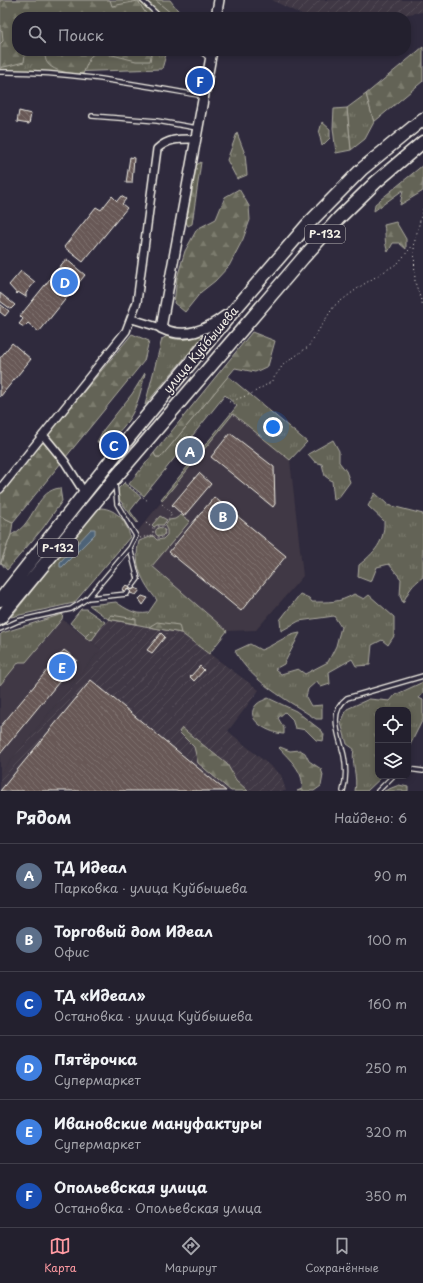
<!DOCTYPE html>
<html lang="ru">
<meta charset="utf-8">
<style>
:root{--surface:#23202e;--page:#2b2836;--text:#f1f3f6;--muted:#a3a3aa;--line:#403e4a;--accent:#ff9aa2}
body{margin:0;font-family:"Playpen Sans",sans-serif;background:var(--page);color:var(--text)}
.controls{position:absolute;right:12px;bottom:12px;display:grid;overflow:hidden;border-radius:8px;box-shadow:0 2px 6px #0003}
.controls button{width:36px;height:36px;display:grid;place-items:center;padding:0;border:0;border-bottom:1px solid var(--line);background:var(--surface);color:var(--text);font:20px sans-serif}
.you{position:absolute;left:273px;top:427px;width:14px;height:14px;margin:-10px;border:3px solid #fff;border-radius:50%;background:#1a73e8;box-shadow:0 0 0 6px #1a73e833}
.badge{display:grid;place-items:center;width:26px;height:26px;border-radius:50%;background:var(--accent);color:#fff;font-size:13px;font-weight:700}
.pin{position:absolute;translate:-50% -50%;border:2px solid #fff;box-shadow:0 1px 4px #0006}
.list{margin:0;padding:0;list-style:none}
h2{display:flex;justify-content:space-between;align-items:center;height:52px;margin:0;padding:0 16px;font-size:17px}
h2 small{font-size:13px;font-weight:400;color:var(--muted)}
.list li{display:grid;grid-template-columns:26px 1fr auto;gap:12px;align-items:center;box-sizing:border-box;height:64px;padding:0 16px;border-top:1px solid var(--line)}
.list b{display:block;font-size:15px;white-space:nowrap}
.list p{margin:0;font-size:13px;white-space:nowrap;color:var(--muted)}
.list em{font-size:13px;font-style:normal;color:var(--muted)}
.icon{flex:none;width:22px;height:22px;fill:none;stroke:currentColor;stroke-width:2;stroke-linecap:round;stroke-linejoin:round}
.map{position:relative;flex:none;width:423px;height:791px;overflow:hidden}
.search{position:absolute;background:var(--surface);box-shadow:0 2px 6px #0003;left:12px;right:12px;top:12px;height:44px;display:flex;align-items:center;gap:10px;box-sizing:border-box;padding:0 14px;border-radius:16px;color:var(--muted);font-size:15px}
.sheet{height:436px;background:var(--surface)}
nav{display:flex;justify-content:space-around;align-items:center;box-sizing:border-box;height:56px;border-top:1px solid var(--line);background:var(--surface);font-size:11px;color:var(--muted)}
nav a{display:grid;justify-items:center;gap:2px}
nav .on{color:var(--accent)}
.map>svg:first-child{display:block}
.built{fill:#403844}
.industrial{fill:url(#industrial-furrows)}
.grass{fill:url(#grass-tufts);stroke:#acaa9f}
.forest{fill:url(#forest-firs);stroke:#acaa9f}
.water{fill:#4d6378;stroke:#909ca5}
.building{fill:url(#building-back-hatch);stroke:#f4f1e8}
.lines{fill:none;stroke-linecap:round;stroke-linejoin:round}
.service-casing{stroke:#f4f1e8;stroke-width:6}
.minor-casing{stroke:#f4f1e8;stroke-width:10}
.tertiary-casing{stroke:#f4f1e8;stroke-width:12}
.trunk-casing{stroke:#f4f1e8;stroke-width:15}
.path{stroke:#f4f1e8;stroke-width:1;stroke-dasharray:1 3;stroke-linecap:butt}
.service{stroke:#2f2a3d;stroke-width:3.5}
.minor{stroke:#2f2a3d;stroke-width:7}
.tertiary{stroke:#2f2a3d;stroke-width:9}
.trunk{stroke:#2f2a3d;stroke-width:12}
.labels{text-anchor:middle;stroke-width:3.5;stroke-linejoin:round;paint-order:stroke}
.shield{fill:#2f2a3d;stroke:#b9b5b5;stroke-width:1}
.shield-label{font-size:11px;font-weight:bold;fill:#f4f1e8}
.street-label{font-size:12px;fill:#f4f1e8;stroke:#2f2a3d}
</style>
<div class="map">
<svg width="423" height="791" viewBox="0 0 423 791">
<defs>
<pattern id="industrial-furrows" width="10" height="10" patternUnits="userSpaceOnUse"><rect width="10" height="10" fill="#403844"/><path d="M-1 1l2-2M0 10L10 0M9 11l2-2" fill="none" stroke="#534c56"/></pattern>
<pattern id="grass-tufts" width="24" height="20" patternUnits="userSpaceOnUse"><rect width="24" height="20" fill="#646456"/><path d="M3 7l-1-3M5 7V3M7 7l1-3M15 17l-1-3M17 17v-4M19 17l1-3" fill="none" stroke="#7b7b6e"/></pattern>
<pattern id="forest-firs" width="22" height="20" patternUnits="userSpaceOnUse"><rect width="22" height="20" fill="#646456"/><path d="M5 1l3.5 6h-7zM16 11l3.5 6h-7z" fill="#7b7b6e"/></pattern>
<pattern id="building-back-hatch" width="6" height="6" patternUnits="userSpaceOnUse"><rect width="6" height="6" fill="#675956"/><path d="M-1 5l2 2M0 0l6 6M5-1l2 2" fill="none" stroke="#7d716e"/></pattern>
</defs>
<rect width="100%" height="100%" fill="#2f2a3d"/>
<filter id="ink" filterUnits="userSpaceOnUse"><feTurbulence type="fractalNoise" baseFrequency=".025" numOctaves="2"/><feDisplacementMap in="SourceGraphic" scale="8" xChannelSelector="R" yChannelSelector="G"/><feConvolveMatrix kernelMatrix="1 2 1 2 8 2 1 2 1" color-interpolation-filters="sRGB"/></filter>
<g filter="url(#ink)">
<path class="built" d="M233 414 290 460 303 576 256 630 227 631 152 566 137 532Z
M62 619 101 649 0 774V685L19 662 44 642Z"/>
<path class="industrial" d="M272 0H423V12L387 17H306Z
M108 619 181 633 259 690 228 731 281 775 286 791H0V774L101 649 91 641Z"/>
<path class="grass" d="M0 0H163L176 10 174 17H17V51H167L162 69 0 74Z
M366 94 374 122 365 139 351 150 347 108Z
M322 122 330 129V138L322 146 319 133Z
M237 133 245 154 247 175 237 179 227 160Z
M207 331 145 405 162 339 167 336C181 343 194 339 207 331Z
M228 376 307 442 290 460 233 414 163 500 161 499 237 406 225 395 144 496 129 484 154 453 156 457H161Z
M333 440 339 451V462L346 471 350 482 339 497 334 500 332 481 325 476 322 464 315 462 308 454Z
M124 483 141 497 130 511 138 522 137 523 119 499 118 489Z
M375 493 388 505 423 514V577C412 585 409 590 403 603L400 596 401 579 389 564 377 567 371 582 358 577 359 565C374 553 385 542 384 521L368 506Z
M101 508C117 509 127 522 130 537L74 603 11 617 97 509Z
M181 515 190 521 152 566 227 631 209 654 181 633 108 619 89 605 116 602C126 609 135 615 148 613L157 600C142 582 133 564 139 541L153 536 157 540 163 539 167 535V530L165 526 169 520 175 519Z
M0 516 13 522 11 535 0 564Z
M160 516 167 520 163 525H157L154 527 152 525Z
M155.5 532a4.5 4.5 0 1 1 9 0a4.5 4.5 0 1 1-9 0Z
M300 594 309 598 312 602C328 602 340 603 354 594L364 599 369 595 394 617V636L388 645 382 640 372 645 370 665 356 666 352 659 329 672 330 684 321 687 317 681 308 689 306 697 311 706 322 705V719H316C288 700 251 682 235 651L250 644 261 650C275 645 285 635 300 633L284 664 275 669 281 674 298 669 305 674 328 662 336 646 341 627 334 616 299 621 281 631 280 620Z
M81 609H86L105 622 91 641 70 623Z
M63 614 62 619 26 662H19L0 685V635L2 633Z
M423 682V693L419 698 423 700V719L408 749V710H378V776H383L367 791H355C358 776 351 763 354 749L347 744 341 723 347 709 369 699 390 701 395 695Z
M399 785 408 787V791H384Z"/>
<path class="forest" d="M0 0H110L112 6 138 1 148 17H17V51H24L25 55 24 62 0 68V44L3 41 2 30 0 31Z
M155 0H170L180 13V17H176Z
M423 47V81L374 122 366 94Z
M46 51H152L150 61H136L97 51 90 57 83 74C70 74 40 71 46 51Z
M347 108 351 150 336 153 333 128 334 109Z
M201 162 192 224 188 226 186 222 195 166Z
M423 165V191L400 205 403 190 374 211 375 204Z
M239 189 249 206 250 220 243 239 229 266 215 281 201 292 185 312 174 303 177 278 185 251 197 229 216 219 225 197Z
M396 222 406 239V249L399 243H393L388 252C384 244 386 234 384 225Z
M252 332 275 341 268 366 255 372 235 368 161 457H156L154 453Z
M132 334 149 341 144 361 13 522 0 516V492Z
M145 373C138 406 132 423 105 444L97 442 104 429 132 394Z
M60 488 62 501 43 528 7 570 1 563 11 535C14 533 17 532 19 530 34 519 38 490 60 488Z
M111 615 136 619V624L108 619Z
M157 622 179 625 181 633 149 627Z
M92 630 97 633 91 641 85 637Z
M268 698 296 711 322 731 324 735 323 741 316 740 306 730 295 728 292 719 285 712 278 718 284 728V734C272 734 241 720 257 704 260 701 265 700 268 698Z
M182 728 227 764 236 780 248 791H231L198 763 194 747 179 732Z
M280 747 290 751 300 750 305 753 309 761 321 769 323 775 321 786 314 791H297L302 789C305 772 289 759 279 748Z"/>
<path class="water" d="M91 529H95V534L62 567H60V562Z"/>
<path class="building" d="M19 111 31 114 29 124 17 122Z
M130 157 134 158 132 183H126Z
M112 196 117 201 121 196 126 199 122 204 127 208 83 262 64 247 96 207 101 210Z
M66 259 85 275 39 332 28 323 24 327 19 324 23 319 20 316Z
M21 271 35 282 26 293V297L18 292 17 294 9 285Z
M0 293 15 305 11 309 0 301Z
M0 304 9 311 5 316 0 312Z
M12 343 31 359 0 397V358Z
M230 433 274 467 275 504 273 507 211 457Z
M199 473 211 484 184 516 172 505Z
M214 497 286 556 241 611 169 552Z
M126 585 140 590 136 595 122 590Z
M142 596 148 598 143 605 139 599Z
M161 633 165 637 152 653 147 650Z
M64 650 77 660 0 754V727Z
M200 666 204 670 194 681 190 677Z
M91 680 226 791H0Z"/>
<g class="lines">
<defs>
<path id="service" d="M142 0 160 17
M200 51 209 58
M0 72C69 71 135 84 203 96
M92 116 157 121 197 128
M130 548 138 579 132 587
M88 598 127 594 128 592
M0 629 18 621 71 609 88 598 130 548 136 536 117 504 115 484
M408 769 423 771
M343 791C346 781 346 767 344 756 340 737 327 713 347 698L423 676
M378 791 393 776"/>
<path id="minor" d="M132 319 161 328
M43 435 65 462 84 492
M0 489 126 331 137 302 157 149C169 138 180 139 195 139"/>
<path id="tertiary" d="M216 17 219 0
M212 51 161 328C186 340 206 330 226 315"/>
<path id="trunk" d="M0 600 131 435 236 308 308 224 362 169 423 119
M0 618 115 478 303 258 339 218 376 182 423 142"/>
</defs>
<use href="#service" class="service-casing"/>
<use href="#minor" class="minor-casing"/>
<use href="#tertiary" class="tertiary-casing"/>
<use href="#trunk" class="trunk-casing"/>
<path class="path" d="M414 244 415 282 423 306
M229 402 251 394 271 382 283 365 308 347 334 306 361 286 398 263 414 244 423 209
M190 451 198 458V461
M124 482 148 501
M162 504 172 514 163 527
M146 523 154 529
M153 532a6 6 0 1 1 12 0a6 6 0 1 1-12 0Z
M140 538 153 535"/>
<use href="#service" class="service"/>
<use href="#minor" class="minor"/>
<use href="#tertiary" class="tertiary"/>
<use href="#trunk" class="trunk"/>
</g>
</g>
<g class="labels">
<g class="shield">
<rect x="305" y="225" width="40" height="18" rx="3"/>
<rect x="38" y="539" width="40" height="18" rx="3"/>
</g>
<g class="shield-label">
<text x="325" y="238">Р-132</text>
<text x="58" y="552">Р-132</text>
</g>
<g class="street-label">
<text transform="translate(201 350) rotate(-50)" y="4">улица Куйбышева</text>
</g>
</g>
</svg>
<div class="controls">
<button><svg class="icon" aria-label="locate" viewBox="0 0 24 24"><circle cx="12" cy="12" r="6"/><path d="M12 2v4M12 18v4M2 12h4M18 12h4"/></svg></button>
<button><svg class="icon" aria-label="layers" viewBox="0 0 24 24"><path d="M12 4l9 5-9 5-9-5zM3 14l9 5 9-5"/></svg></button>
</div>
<div class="you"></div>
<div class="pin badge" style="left:190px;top:451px;background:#5c6f8a">A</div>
<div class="pin badge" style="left:223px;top:516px;background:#5c6f8a">B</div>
<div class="pin badge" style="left:114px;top:445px;background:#1a4fb4">C</div>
<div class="pin badge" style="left:65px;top:282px;background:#3f7fe0">D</div>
<div class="pin badge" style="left:62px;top:667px;background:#3f7fe0">E</div>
<div class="pin badge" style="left:200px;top:81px;background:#1a4fb4">F</div>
<div class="search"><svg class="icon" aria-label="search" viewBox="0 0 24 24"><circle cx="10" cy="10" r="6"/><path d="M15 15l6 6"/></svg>Поиск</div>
</div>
<section class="sheet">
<h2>Рядом<small>Найдено: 6</small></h2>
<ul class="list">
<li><span class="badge" style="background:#5c6f8a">A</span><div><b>ТД Идеал</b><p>Парковка · улица Куйбышева</p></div><em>90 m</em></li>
<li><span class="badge" style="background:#5c6f8a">B</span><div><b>Торговый дом Идеал</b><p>Офис</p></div><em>100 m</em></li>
<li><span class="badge" style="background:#1a4fb4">C</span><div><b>ТД «Идеал»</b><p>Остановка · улица Куйбышева</p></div><em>160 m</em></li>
<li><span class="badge" style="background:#3f7fe0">D</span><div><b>Пятёрочка</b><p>Супермаркет</p></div><em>250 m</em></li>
<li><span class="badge" style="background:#3f7fe0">E</span><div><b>Ивановские мануфактуры</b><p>Супермаркет</p></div><em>320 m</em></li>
<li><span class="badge" style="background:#1a4fb4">F</span><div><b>Опольевская улица</b><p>Остановка · Опольевская улица</p></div><em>350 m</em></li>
</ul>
</section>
<nav>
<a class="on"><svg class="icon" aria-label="map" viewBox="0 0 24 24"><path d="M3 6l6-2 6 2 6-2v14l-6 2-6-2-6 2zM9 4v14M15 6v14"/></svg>Карта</a>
<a><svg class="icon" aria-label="directions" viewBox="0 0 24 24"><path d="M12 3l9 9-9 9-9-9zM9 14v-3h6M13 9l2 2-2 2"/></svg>Маршрут</a>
<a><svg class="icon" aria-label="saved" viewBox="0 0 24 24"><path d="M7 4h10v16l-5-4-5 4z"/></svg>Сохранённые</a>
</nav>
